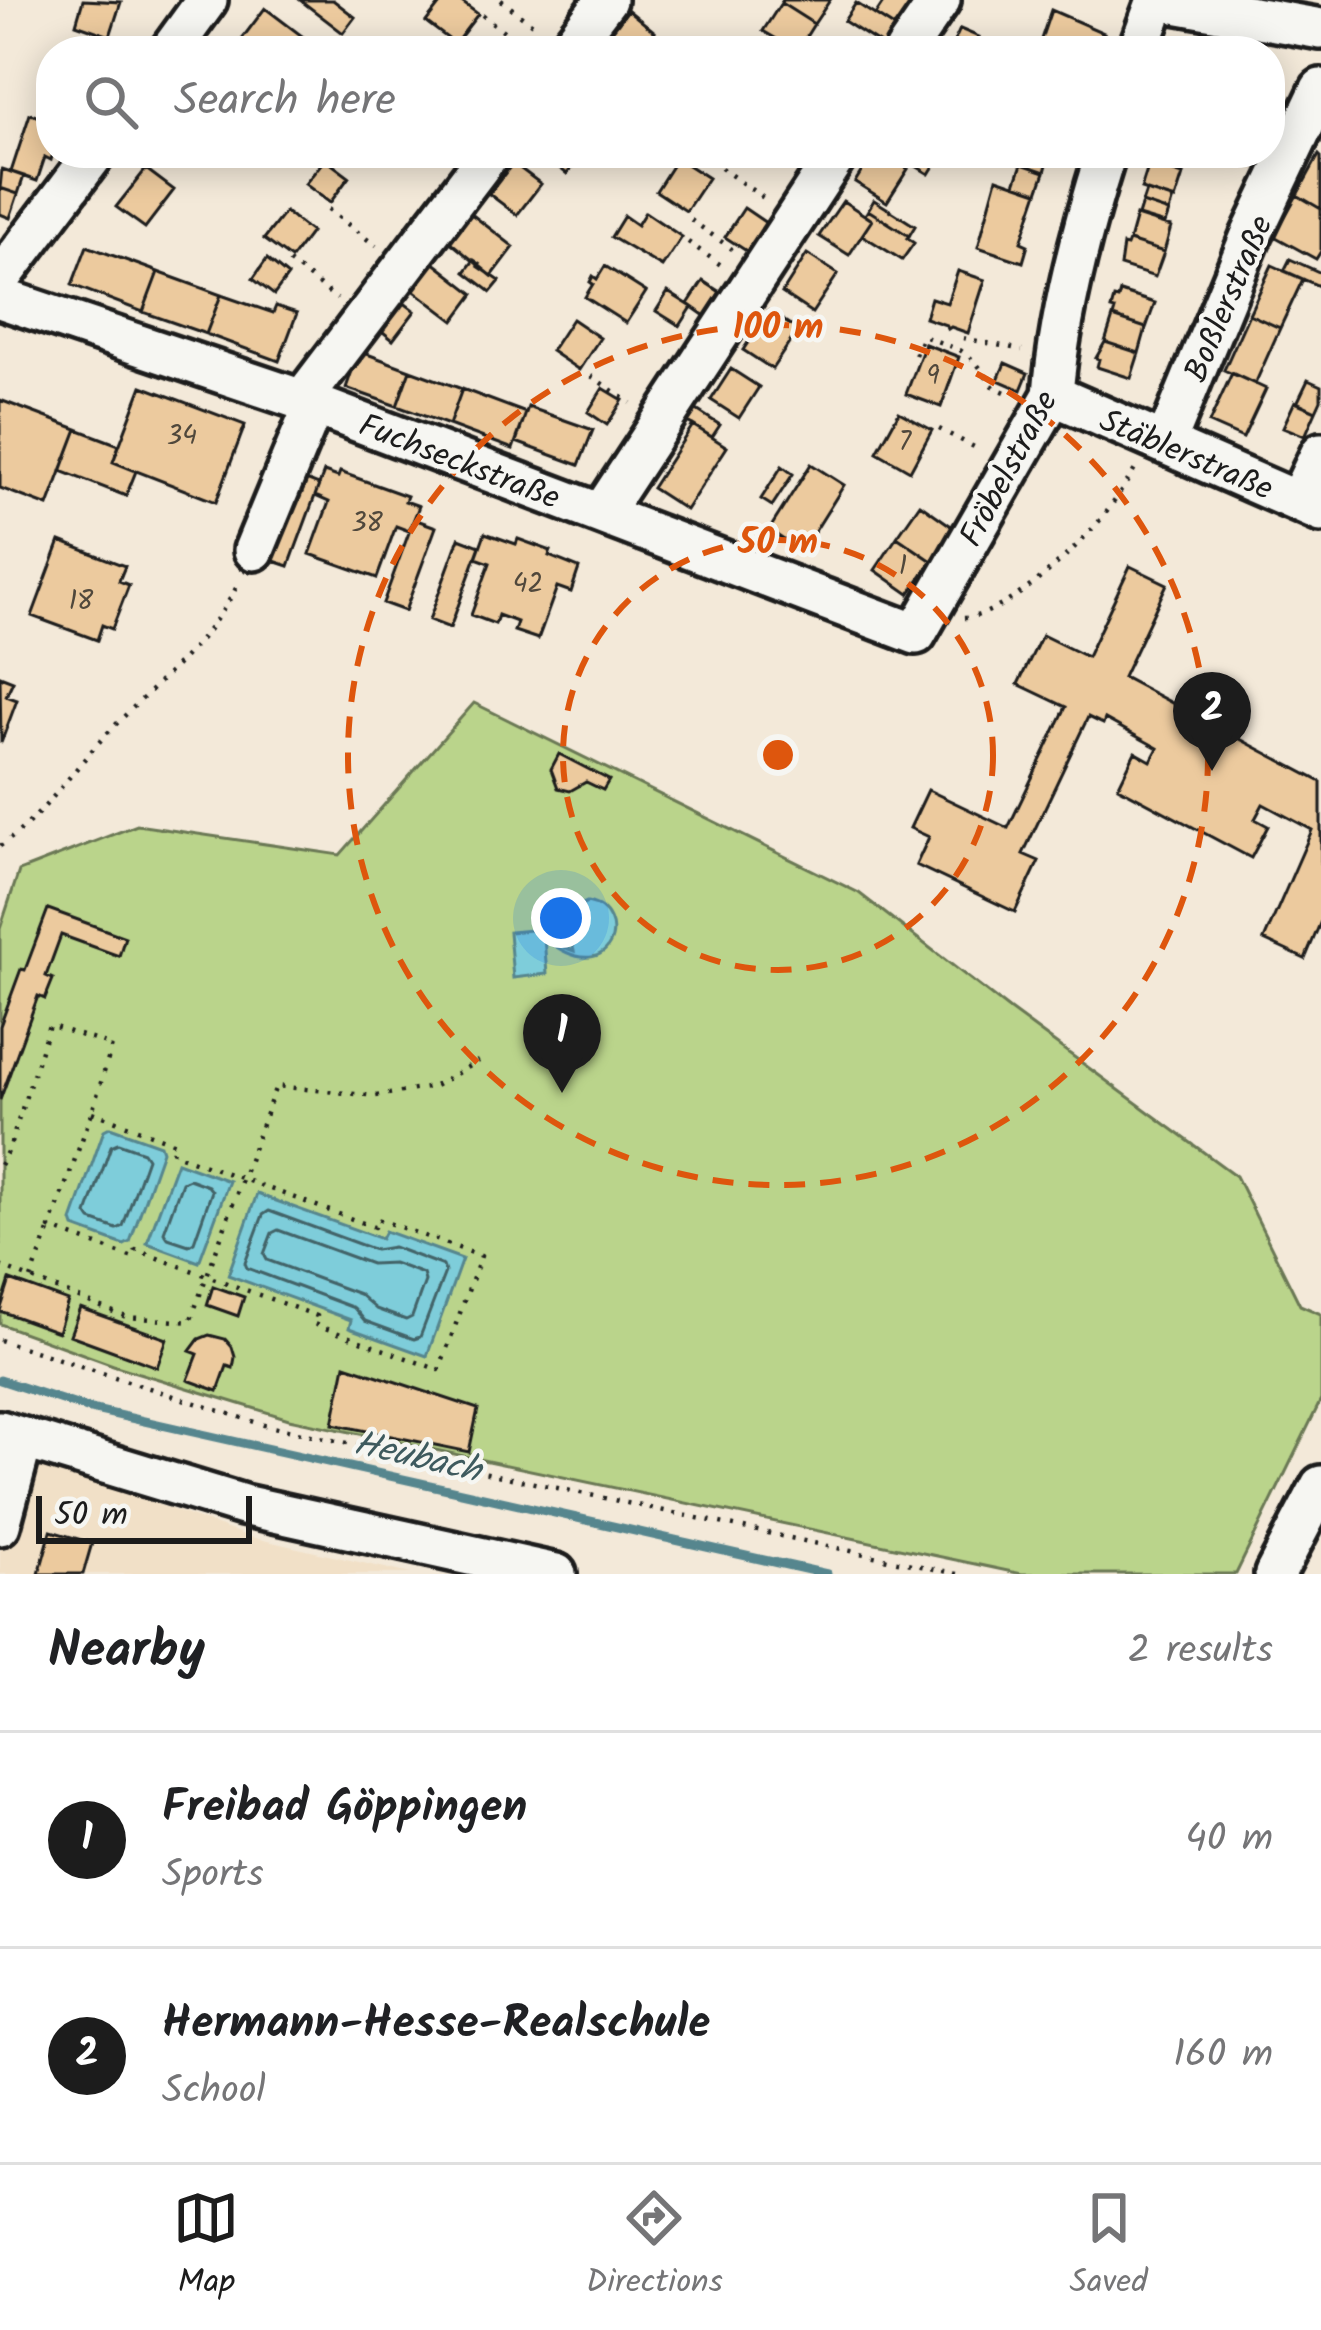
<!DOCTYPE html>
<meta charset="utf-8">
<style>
:root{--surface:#fff;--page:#f6f6f6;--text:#202124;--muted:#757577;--line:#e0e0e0;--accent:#1c1c1c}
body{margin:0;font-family:Kalam,sans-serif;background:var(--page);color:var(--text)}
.scale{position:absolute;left:36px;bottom:30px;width:216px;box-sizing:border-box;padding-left:12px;border:6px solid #1c1c1c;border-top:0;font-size:33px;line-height:42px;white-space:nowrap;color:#1c1c1c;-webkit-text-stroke:9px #f6f6f2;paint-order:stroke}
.you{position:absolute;left:561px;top:918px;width:42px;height:42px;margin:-30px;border:9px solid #fff;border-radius:50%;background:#1a73e8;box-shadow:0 0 0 18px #1a73e833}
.badge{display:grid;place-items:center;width:78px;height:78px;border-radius:50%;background:var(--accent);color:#fff;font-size:39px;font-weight:700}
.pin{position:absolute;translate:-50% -99px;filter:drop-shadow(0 3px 6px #0008)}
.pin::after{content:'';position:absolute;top:63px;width:42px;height:36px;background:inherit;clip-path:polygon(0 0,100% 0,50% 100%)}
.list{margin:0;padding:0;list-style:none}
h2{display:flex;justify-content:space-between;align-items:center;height:156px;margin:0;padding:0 48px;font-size:51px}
h2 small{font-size:39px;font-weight:400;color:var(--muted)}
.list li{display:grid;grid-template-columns:78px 1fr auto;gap:36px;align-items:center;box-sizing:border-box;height:216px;padding:0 48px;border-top:3px solid var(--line)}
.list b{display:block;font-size:45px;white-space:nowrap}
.list p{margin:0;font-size:39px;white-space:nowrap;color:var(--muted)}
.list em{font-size:39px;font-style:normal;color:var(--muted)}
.icon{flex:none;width:66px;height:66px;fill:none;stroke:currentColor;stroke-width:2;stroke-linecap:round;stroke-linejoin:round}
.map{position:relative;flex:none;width:1321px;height:1574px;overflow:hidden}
.search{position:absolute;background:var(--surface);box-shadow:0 6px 30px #0003;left:36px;right:36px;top:36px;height:132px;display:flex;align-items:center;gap:30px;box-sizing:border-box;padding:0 42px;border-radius:48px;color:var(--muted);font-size:45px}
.sheet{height:588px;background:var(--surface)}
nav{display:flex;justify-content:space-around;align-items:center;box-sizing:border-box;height:168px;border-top:3px solid var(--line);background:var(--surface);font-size:33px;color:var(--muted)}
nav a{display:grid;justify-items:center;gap:6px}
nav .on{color:var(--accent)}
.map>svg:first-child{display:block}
.built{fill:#f1e0c7}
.green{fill:#bad48b;stroke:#6b7854;stroke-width:3}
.water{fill:#7ecdda;stroke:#57868e;stroke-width:3}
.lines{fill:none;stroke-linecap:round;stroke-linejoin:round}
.shore{stroke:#436368;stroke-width:3}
.stream{stroke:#57868e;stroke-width:9}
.building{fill:#ecca9e;stroke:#1c1c1c;stroke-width:3}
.minor-casing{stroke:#1c1c1c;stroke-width:48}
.path{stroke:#1c1c1c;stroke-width:4.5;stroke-dasharray:3 9;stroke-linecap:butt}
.minor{stroke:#f6f6f2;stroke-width:39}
.ring{fill:none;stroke:#de560d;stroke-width:6;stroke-dasharray:21 15}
.labels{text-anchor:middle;stroke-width:9;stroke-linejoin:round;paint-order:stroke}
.number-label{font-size:27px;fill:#50483c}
.street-label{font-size:33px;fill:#1c1c1c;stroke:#f6f6f2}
.water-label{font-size:36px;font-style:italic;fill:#3e5a5e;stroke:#f6f6f2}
.centre{fill:#de560d;stroke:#f6f6f2;stroke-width:6}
.ring-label{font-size:36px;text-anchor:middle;font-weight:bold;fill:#de560d;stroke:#f6f6f2;stroke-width:9;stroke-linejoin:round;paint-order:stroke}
</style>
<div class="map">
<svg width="1321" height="1574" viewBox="0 0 1321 1574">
<rect width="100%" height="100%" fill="#f3e9d9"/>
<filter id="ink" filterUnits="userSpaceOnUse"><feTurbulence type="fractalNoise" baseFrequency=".00833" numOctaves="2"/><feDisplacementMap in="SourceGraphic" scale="24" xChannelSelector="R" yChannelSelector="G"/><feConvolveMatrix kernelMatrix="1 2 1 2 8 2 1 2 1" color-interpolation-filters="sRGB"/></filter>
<g filter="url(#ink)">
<path class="built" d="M0 1449 250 1537 411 1574H0Z"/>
<path class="green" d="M474 703 859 893 1010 1010 1236 1176 1300 1305 1321 1314V1400L1236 1574H1022L289 1419 116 1366 0 1324V929L19 871 137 825 340 855Z"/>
<path class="water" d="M587 902C635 911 613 994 544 938L547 974 513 978 509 932 542 929 565 948 574 951C569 930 560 913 587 902Z
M110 1127 160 1145 162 1151 130 1242 124 1245 74 1227 72 1221 104 1130Z
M177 1162 229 1181 199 1262 147 1243Z
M257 1194 381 1239 385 1231 462 1259 427 1356 349 1328 351 1320 228 1275Z"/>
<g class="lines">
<path class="shore" d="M118 1143 143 1152 147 1158 123 1226 117 1229 91 1220 87 1214 111 1146Z
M189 1179 208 1186 212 1191 194 1242 189 1245 168 1238 164 1232 182 1182Z
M269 1211 375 1250 393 1247 443 1266 445 1272 420 1337 414 1339 365 1321 354 1308 247 1268 245 1263 263 1215Z
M278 1230 371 1264 393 1263 423 1274 425 1281 412 1317 406 1320 376 1309 359 1294 267 1260 264 1254 272 1233Z"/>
<path class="stream" d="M0 1380 86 1408 827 1574"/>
</g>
<path class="building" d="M83 0 121 2 110 36 76 24Z
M300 0H333L355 17 343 33Z
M443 0H459L478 14 455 44 426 22Z
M783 0H830L814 24 781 3Z
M885 0H915L897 29 875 15Z
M781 3 814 24 797 51 763 31Z
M856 3 897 29 885 47 844 21Z
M265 8 310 42 303 51H256L241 40Z
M628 10 655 32 641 51H619L605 40Z
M1051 10 1104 33 1096 51H1037Z
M960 29 979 37 977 41 1000 51H950Z
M30 114 51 120V153H53L51 160 45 157 37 181 11 172Z
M540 153H583L567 174Z
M873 153H882L908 169 887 202 855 182Z
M918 153H942L929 174 911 163Z
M1026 153H1050L1045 172 1022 164Z
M1152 153H1190L1183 175 1149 164Z
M1319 155 1321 157V209L1297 195Z
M677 158 708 178 686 211 656 191Z
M325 159 349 177 330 203 305 184Z
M513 163 541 184 517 215 489 194Z
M1022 164 1045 172 1038 192 1015 184Z
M1149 164 1183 175 1175 200 1141 189Z
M2 169 24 176 18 194 0 188Z
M146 169 174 190 145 228 116 207Z
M997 178 1038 192 1021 242 1028 245 1023 262 978 247Z
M0 188 18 194 10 218 0 214Z
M1146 191 1173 199 1169 212 1142 203Z
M1297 195 1321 209V251L1316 259 1274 236Z
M874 200 915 226 909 236 868 210Z
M843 201 872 220 849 255 819 236Z
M1142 203 1169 212 1165 224 1138 216Z
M744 208 766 223 748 252 725 237Z
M868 210 909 236 907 238 914 243 902 260 862 235 872 220 865 215Z
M285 212 311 232 291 259 264 239Z
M645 212 682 237 662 267 611 237 624 216 637 225Z
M470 213 514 247 492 276 449 241Z
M1136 216 1171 227 1164 252 1129 241Z
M1129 241 1164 252 1155 277 1120 266 1123 245 1127 246Z
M87 246 158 272 143 312 72 285Z
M807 254 838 274 812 313 782 293Z
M267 259 288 276 274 295 253 279Z
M1290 259 1321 273V287L1284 271Z
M474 260 480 264 478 266 500 281 491 292 465 272Z
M433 262 474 294 454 321 412 289Z
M1272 265 1303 279 1280 328 1249 314Z
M605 266 646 292 626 323 585 297 593 284 590 282 593 276 597 279Z
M958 271 985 280 968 333 951 327 948 329 946 325 925 318 931 298 947 303Z
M158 272 221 295 206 334 143 312Z
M703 281 720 292 705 316 688 304Z
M668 292 692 307 680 326 656 311Z
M1120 292 1155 303 1146 328 1113 317 1115 310 1111 309 1114 298 1118 299Z
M221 295 273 313 276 306 297 313 279 361 206 334Z
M395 296 415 311 393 340 373 324Z
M769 311 798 330 772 369 743 350Z
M1249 314 1280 328 1255 384 1224 370Z
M1113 317 1146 328 1139 353 1105 342Z
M572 319 600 338 579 370 551 351Z
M1105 342 1139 353 1131 378 1097 367 1099 359 1096 358Z
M925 344 959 357 941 407 906 394Z
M359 351 410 370 397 406 346 388Z
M1005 363 1028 373 1021 390 998 380Z
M731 369 759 387 739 418 711 400Z
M410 370 462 389 449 425 397 406Z
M1232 373 1266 389 1243 438 1209 423Z
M1308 380 1321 386V400L1316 411 1297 403Z
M142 386 245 425 216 502 113 462Z
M603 388 623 400 607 425 588 412Z
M462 389 526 413 513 449 449 425Z
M0 400 77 429 48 506 0 488Z
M1295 401 1316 411 1305 436 1283 427Z
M528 407 593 430 579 465 516 442Z
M695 409 720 425 712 437 686 421Z
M899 412 932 430 910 471 877 452Z
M693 425 727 447 686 510 652 488Z
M77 429 119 445 113 462 136 471 126 496 61 471Z
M811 464 844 485 802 552 769 530Z
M782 466 793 474 772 506 761 499Z
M324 472 338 477 340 472 407 496 405 501 419 506 409 531 396 526 377 578 310 554 329 502 315 496Z
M298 477 319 485 289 566 268 559Z
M920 504 954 528 932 561 897 537Z
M414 519 436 527 405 611 383 603Z
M485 533 516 544 518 539 551 551 549 556 579 568 571 592 557 587 538 639 514 631 517 622 498 615 495 624 471 615 490 563 476 558Z
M897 537 932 561 909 594 875 570Z
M459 538 480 546 450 628 429 620Z
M60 541 125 566 119 581 129 585 112 629 102 625 97 640 32 616Z
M1130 566 1167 584 1123 677 1321 782V921L1305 959 1264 940 1312 830 1263 804 1255 819 1268 826 1251 858 1118 787 1135 752 1151 761 1158 748 1105 719 1103 724 1088 717 1023 854 1039 861 1015 912 916 865 929 837 910 828 928 790 1008 828 1066 707 1018 684 1042 635 1087 657Z
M0 676 13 681 6 696 17 700 1 743Z
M559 754 609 780 603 790 586 782 570 791 558 788 551 769Z
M48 909 125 937 119 956 61 935 46 976 53 979 45 999 38 996 0 1100V1026L21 969 25 970Z
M10 1280 68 1301 58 1332 0 1311Z
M213 1286 244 1297 238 1316 207 1305Z
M80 1308 167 1339 157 1367 70 1335Z
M209 1335 225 1339 232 1347 235 1357 233 1368 227 1366 218 1391 188 1380 198 1354 190 1351 199 1339Z
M345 1365 478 1409 469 1452 333 1424Z
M51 1531 92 1543 83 1574H39Z"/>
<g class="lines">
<defs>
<path id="minor" d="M1158 0 1321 29
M170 51 207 0
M567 51 606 0
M905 51 940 0
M1138 51 1157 0
M0 279 95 153
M0 298 302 400 916 634 1053 395C1059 315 1082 229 1106 153
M1053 395 1321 512
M302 400 490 153
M1166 442 1250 238 1321 89
M1298 501 1321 453
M601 514 838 153
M254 550 314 405
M0 1431 243 1505 556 1574
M0 1525 23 1439
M1275 1574 1321 1486"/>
</defs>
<use href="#minor" class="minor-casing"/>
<path class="path" d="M501 0 539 29
M482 15 531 51
M721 168 765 199
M328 209 376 246
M691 220 732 249
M688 242 721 265
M289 262 337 299
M963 338 1022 350
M915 355 923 336 960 350 975 361 994 387 1012 395
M591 376 631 403
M939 429 980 450
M964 618C1008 615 1077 549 1105 514 1116 500 1126 483 1136 468
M0 846C41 819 68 776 101 740 149 688 209 645 240 580
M92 1112 175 1143 172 1153 374 1227 377 1219 481 1256 439 1370 314 1324 317 1316 136 1250 133 1258 50 1228Z
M0 1165 10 1146 49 1025 112 1046 92 1112
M0 1266 126 1317 190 1322 276 1086 376 1096 433 1087 478 1061
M31 1279 50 1228
M0 1340 264 1425 958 1574"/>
<use href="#minor" class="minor"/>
</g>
</g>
<g class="ring">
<circle cx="778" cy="755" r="215"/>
<circle cx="778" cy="755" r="430"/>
</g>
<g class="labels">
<g class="number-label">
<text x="933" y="384">9</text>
<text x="182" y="444">34</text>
<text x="905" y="450">7</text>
<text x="367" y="531">38</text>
<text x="903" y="574">1</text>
<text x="528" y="592">42</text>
<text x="81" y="609">18</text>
</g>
<g class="street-label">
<text transform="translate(1227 298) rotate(-67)" y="12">Boßlerstraße</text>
<text transform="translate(1187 453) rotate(23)" y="12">Stäblerstraße</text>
<text transform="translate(460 460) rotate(21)" y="12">Fuchseckstraße</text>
<text transform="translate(1007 468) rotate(-62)" y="12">Fröbelstraße</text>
</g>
<g class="water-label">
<text transform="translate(418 1455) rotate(13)" y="13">Heubach</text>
</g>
</g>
<circle cx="778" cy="755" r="18" class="centre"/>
<g class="ring-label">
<text x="778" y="338">100 m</text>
<text x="778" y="553">50 m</text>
</g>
</svg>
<div class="scale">50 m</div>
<div class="you"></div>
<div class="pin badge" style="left:562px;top:1093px">1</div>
<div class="pin badge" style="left:1212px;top:771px">2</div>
<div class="search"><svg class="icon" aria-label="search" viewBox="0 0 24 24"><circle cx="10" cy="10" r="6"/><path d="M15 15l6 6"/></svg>Search here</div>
</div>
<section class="sheet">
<h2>Nearby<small>2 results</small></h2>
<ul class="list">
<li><span class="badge">1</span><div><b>Freibad Göppingen</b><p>Sports</p></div><em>40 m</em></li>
<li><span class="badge">2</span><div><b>Hermann-Hesse-Realschule</b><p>School</p></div><em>160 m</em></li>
</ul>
</section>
<nav>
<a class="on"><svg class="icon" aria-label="map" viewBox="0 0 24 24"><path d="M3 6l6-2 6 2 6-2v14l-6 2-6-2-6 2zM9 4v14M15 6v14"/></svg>Map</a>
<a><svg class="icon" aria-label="directions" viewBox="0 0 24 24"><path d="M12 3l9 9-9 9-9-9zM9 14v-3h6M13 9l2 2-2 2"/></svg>Directions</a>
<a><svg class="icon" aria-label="saved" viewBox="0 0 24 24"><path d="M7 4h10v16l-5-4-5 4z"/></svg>Saved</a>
</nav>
